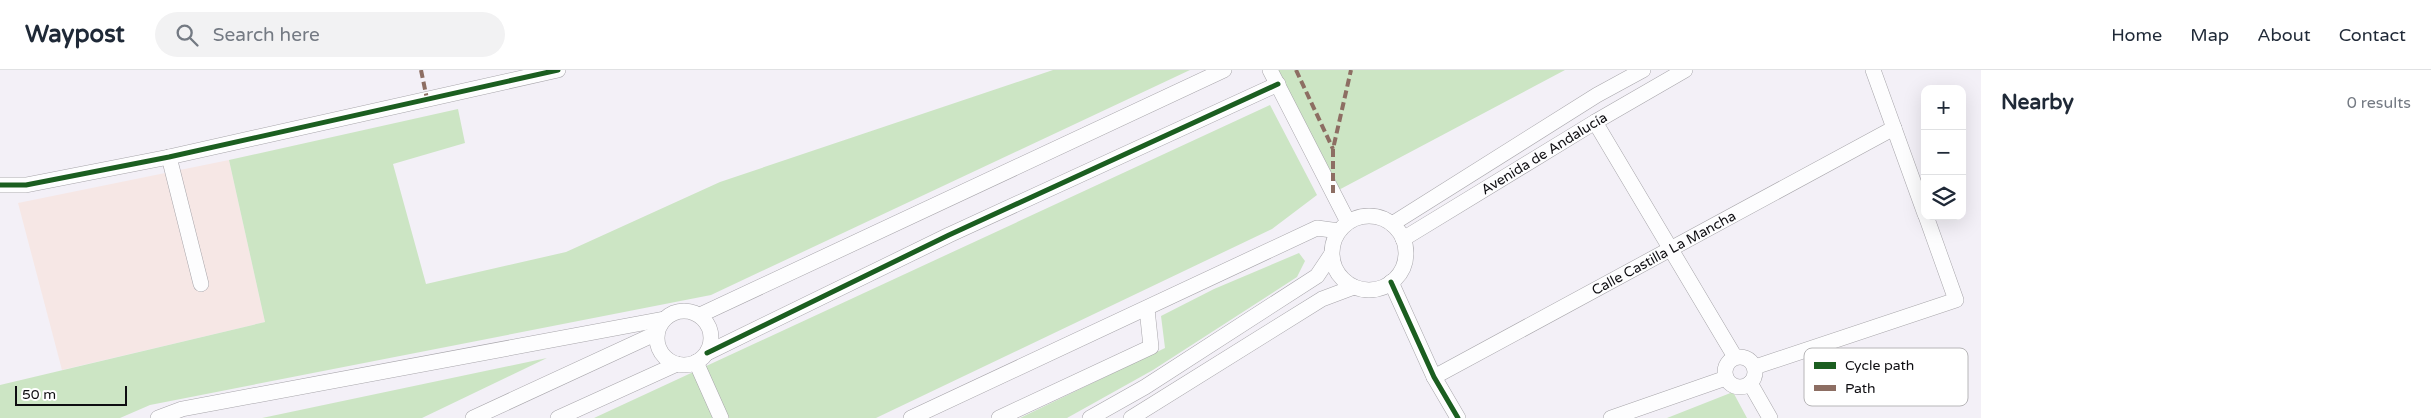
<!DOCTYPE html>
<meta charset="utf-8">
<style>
:root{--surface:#fff;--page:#f2f2f3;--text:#1f2937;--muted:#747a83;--line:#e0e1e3}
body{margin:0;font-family:"Varela Round",sans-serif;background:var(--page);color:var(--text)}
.controls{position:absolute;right:15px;top:15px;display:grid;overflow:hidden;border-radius:10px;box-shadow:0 5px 20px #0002}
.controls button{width:45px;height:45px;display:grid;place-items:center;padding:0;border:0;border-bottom:1px solid var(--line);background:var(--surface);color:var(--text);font:25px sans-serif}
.scale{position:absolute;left:15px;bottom:12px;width:112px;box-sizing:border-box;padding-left:5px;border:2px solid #0e0d11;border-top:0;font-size:14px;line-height:18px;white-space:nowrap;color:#0e0d11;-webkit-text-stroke:4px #fff;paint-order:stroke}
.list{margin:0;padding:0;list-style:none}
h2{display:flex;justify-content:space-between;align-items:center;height:65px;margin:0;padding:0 20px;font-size:21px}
h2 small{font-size:16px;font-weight:400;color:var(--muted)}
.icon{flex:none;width:28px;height:28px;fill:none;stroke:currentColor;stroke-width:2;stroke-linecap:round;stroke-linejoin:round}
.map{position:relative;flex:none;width:1981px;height:348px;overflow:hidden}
header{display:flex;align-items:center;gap:30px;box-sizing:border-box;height:70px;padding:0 25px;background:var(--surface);border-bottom:1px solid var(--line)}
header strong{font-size:24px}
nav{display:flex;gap:28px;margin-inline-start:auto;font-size:18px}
.search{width:350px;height:45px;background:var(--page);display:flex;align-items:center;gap:12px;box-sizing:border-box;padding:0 18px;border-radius:28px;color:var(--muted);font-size:19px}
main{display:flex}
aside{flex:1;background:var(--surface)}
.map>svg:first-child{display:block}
.industrial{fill:#f6e7e5}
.green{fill:#cce5c4}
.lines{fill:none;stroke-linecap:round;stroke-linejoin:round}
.minor-casing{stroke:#a7a5aa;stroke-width:16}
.minor{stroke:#fdfdfe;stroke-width:15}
.quiet{stroke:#8d6e63;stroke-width:4;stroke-dasharray:8 4;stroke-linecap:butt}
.cycleway-casing{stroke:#fff;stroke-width:8}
.cycleway{stroke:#1b5e20;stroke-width:5}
.labels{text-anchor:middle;stroke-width:4.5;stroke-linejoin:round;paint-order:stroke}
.street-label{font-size:14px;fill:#0e0d11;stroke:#fff}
.key{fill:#fff;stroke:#b7b6b8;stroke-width:1}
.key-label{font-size:14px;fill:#0e0d11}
</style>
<header>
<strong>Waypost</strong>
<div class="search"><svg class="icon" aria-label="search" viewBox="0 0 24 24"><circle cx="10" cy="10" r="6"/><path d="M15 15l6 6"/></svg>Search here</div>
<nav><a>Home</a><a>Map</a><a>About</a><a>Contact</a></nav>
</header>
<main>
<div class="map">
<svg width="1981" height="348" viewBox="0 0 1981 348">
<rect width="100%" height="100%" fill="#f3f0f7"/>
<path class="industrial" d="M229 90 265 252 62 300 18 133Z"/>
<path class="green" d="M1053 0H1190L711 225 150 335 120 348H0V315L265 252 229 90 458 39 465 73 393 94 426 214 566 182 720 112Z
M1270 0H1565L1333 123Z
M1270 35 1317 125 1272 159 876 348H594Z
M1299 183 1305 191 1297 207 1153 300 1067 348H1020L1165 278 1161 246 1214 219Z
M547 288 422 348H262Z
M1733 322 1747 348H1667Z"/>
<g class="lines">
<defs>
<g id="minor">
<path d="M1270 0 1348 152"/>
<path d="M1873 0 1925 144"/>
<path d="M1595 52 1735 287"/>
<path d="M169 87 201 214"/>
<path d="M0 115H26L169 87 558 0"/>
<circle cx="1369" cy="183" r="37"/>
<path d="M1392 154 1597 25 1643 0"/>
<path id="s1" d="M1403 169 1595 52 1685 0"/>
<path d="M1391 212 1434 307 1458 348"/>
<circle cx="684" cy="268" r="27"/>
<path d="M700 245 1224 0"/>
<path d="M707 283 949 165 1278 14"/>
<circle cx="1740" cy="302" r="15"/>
<path d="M696 292 721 348"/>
<path d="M1755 297 1956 230 1926 146"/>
<path id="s2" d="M1434 307 1894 58"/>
<path d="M1750 313 1770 348"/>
<path d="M158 348 182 339 664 249"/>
<path d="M473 348 657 263"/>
<path d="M558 348 677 294"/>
<path d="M911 348 1317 158 1339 161"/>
<path d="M999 348 1151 277 1147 239"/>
<path d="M1090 348 1145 317 1317 206 1331 185"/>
<path d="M1131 348 1322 229 1354 217"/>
<path d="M1611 348 1726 308"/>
</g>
</defs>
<use href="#minor" class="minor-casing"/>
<use href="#minor" class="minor"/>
<path class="quiet" d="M421 0 427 29
M1296 0 1333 79
M1333 123V79L1351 0"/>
<defs>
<path id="cycleway" d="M0 115H26L169 87 558 0
M1391 212 1434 307 1458 348
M707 283 949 165 1278 14"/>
</defs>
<use href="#cycleway" class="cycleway-casing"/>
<use href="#cycleway" class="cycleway"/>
</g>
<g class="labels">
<g class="street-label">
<text dy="5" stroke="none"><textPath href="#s1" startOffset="165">Avenida de Andalucía</textPath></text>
<text dy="5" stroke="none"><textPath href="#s2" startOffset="261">Calle Castilla La Mancha</textPath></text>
</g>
</g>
<rect x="1804" y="278" width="164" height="58" rx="8" class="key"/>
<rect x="1814" y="292" width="22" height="7" fill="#1b5e20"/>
<rect x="1814" y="315" width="22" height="6" fill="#8d6e63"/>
<g class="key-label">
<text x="1845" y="300">Cycle path</text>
<text x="1845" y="323">Path</text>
</g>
</svg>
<div class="controls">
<button>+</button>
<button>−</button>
<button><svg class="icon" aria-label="layers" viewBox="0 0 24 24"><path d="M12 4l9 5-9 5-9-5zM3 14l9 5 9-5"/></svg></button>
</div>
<div class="scale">50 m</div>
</div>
<aside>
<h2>Nearby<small>0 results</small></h2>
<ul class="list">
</ul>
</aside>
</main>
